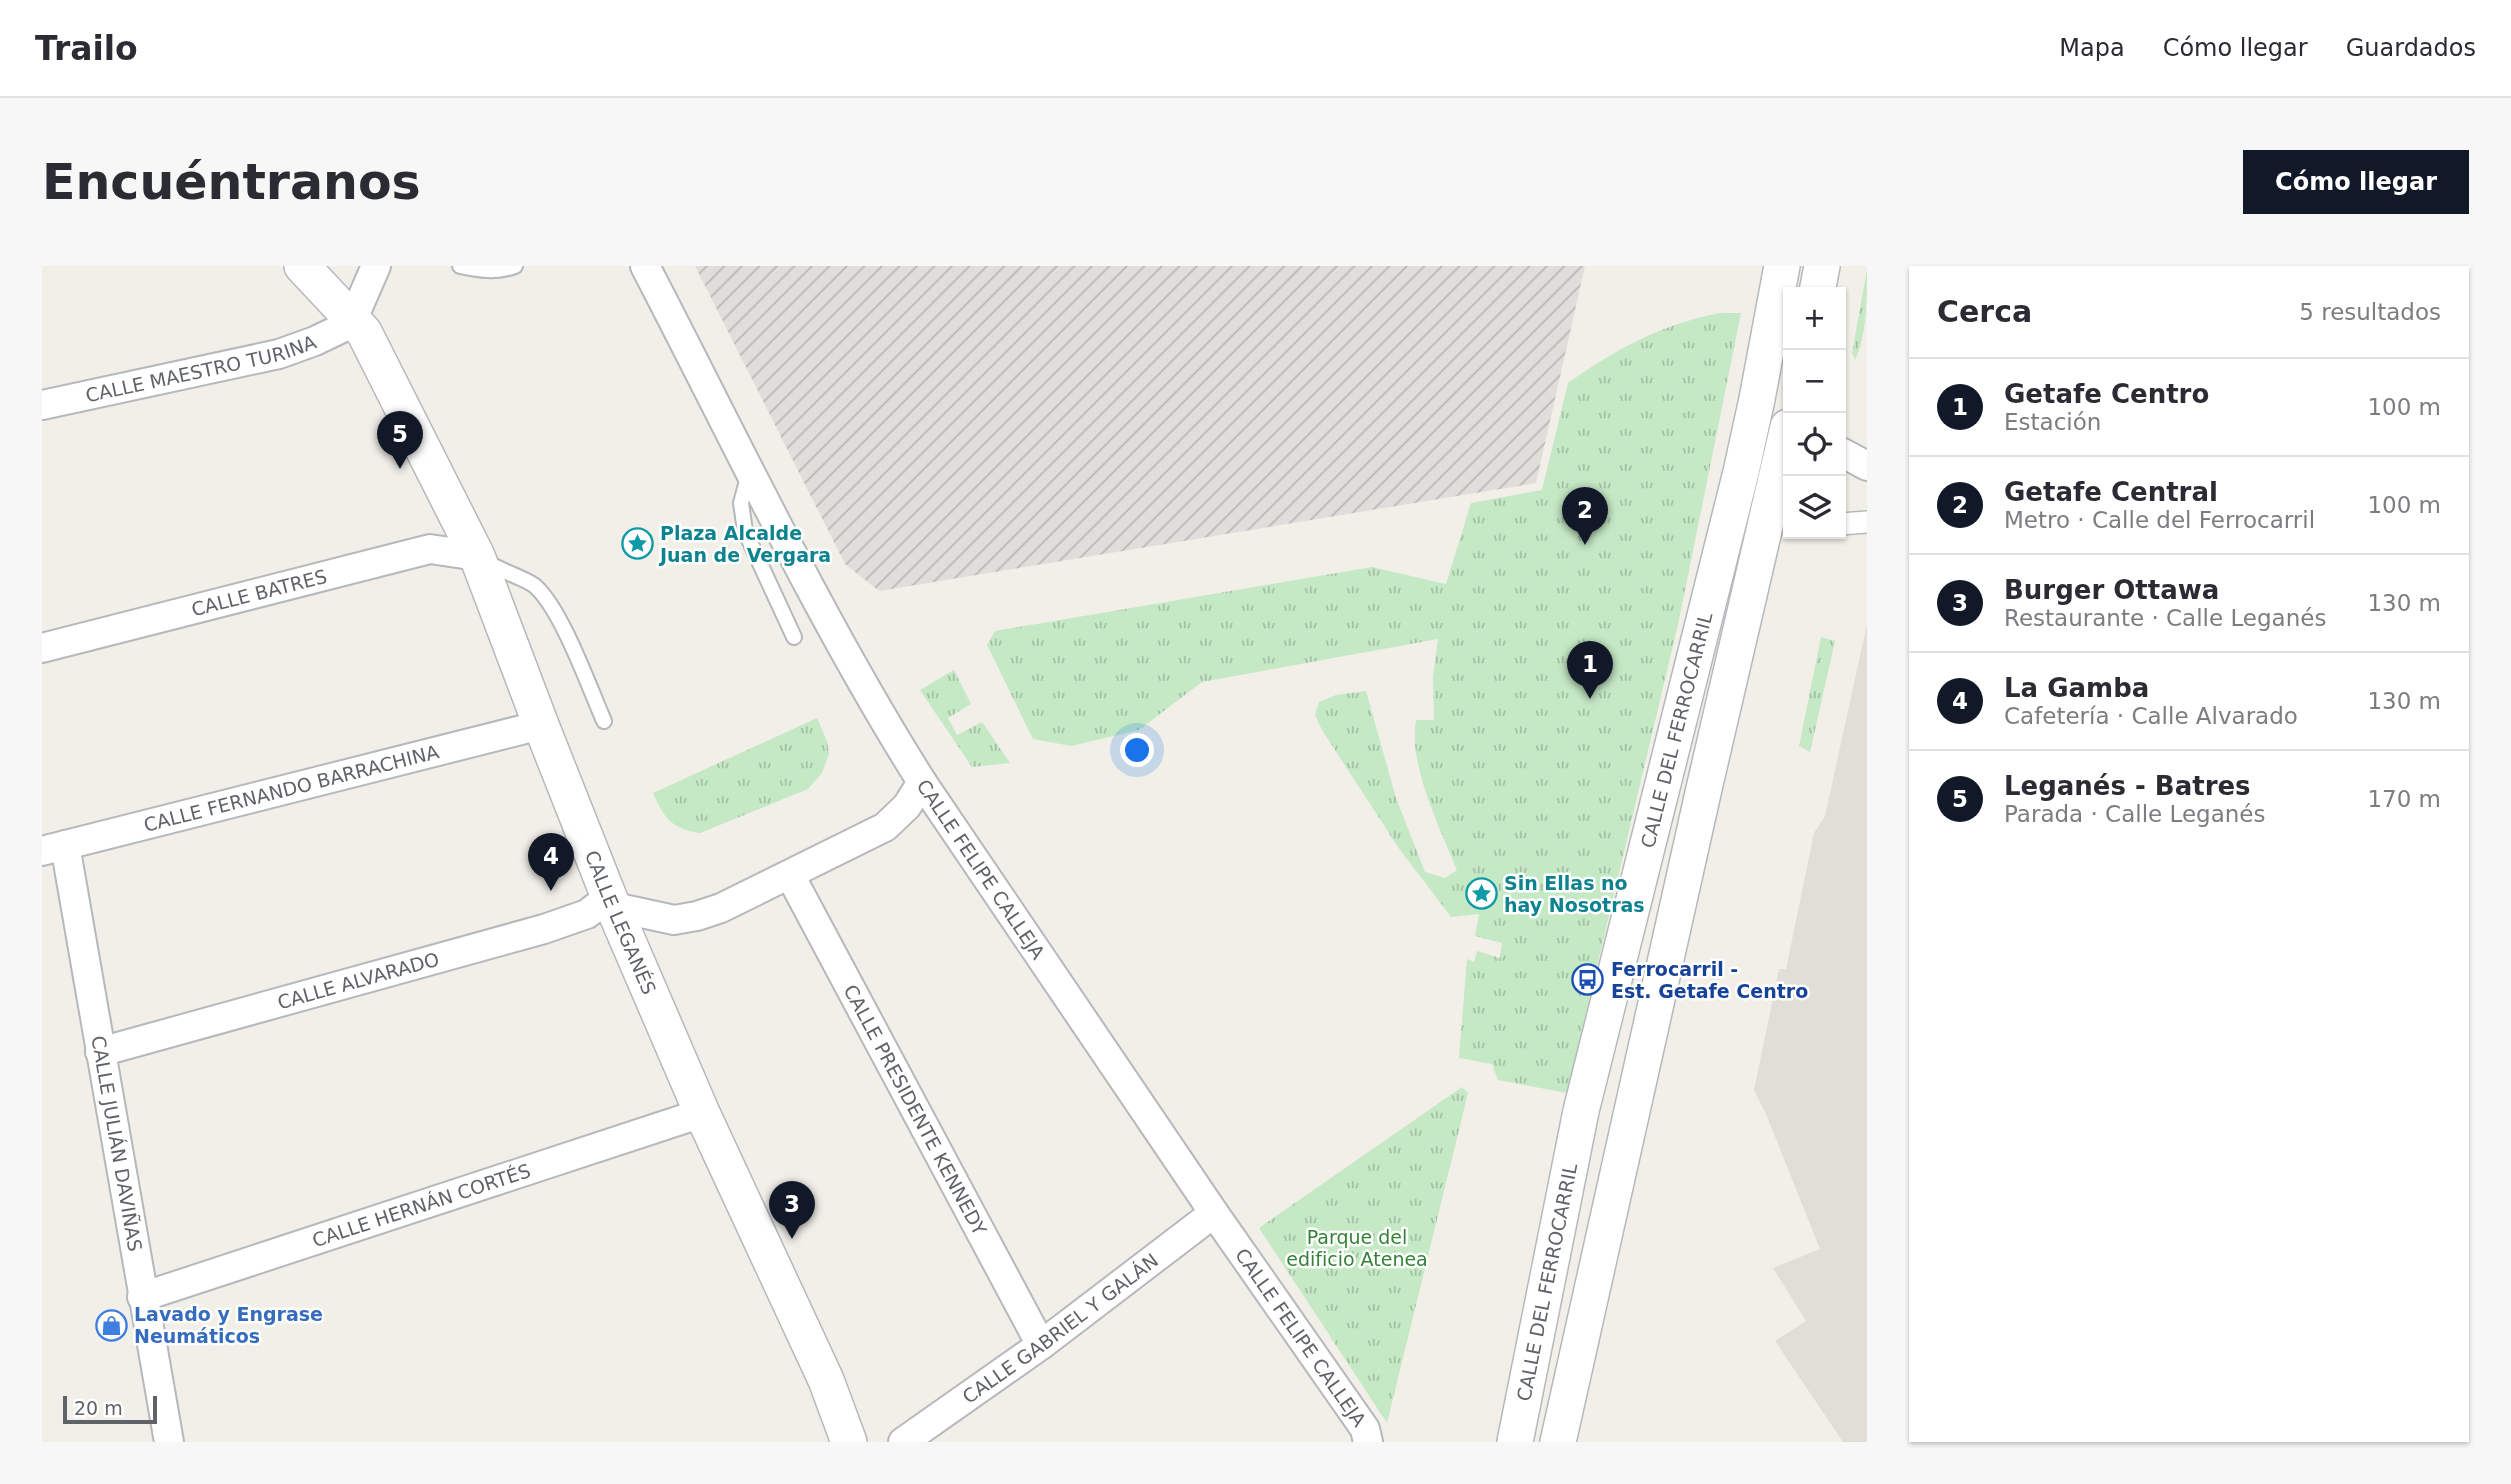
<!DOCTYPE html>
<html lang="es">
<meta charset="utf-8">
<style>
:root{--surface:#fff;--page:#f7f7f7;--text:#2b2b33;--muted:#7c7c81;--line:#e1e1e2;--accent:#111827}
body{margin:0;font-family:"DejaVu Sans",sans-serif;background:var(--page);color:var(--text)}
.controls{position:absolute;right:21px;top:21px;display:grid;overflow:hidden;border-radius:0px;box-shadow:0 2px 5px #0004}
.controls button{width:63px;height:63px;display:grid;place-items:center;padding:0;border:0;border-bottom:2px solid var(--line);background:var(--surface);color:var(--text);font:35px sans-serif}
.scale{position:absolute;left:21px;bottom:18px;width:94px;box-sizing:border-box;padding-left:7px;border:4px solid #5f6368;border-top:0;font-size:19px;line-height:24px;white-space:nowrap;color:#5f6368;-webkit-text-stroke:5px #fff;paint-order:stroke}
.you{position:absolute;left:1096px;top:485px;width:24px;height:24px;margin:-18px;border:5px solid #fff;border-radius:50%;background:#1a73e8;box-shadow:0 0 0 10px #1a73e833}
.badge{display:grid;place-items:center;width:46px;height:46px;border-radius:50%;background:var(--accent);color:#fff;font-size:23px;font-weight:700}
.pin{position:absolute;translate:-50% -58px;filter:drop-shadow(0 2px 4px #0008)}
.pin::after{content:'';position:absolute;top:37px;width:24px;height:21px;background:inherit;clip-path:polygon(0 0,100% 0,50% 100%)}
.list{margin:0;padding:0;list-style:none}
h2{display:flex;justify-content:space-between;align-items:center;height:91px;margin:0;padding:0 28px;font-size:30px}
h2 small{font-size:23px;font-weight:400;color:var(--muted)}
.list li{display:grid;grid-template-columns:46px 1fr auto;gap:21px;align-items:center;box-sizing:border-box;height:98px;padding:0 28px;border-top:2px solid var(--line)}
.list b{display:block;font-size:26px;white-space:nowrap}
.list p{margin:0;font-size:23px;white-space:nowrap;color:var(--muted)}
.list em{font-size:23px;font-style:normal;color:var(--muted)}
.icon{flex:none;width:38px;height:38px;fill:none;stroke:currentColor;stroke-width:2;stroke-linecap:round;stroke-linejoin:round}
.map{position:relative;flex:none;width:1825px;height:1176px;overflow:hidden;border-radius:0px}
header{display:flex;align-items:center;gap:42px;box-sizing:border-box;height:98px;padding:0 35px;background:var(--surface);border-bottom:2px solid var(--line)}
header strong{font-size:33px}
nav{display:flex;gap:38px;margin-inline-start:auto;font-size:24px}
.intro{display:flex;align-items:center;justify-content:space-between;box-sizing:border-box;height:168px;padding:0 42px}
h1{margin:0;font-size:49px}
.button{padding:18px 32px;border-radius:0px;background:var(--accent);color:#fff;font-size:24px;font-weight:700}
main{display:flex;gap:42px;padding:0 42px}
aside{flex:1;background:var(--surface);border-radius:0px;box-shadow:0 2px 5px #0004}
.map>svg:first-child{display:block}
.industrial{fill:url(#industrial-furrows)}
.education{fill:#e1ded6}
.grass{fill:url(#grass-tufts)}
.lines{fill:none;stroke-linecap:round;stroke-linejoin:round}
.service-casing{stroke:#b5b8bc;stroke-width:18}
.pedestrian-casing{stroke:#b5b8bc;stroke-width:24}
.minor-casing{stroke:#b5b8bc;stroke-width:32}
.tertiary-casing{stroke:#b5b8bc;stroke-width:38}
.service{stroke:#fff;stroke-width:14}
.pedestrian{stroke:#fff;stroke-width:21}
.minor{stroke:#fff;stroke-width:28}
.tertiary{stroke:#fff;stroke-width:35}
.labels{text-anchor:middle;stroke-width:5;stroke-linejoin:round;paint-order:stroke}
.street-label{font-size:19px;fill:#5f6368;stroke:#fff}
.culture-label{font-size:19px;font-weight:bold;fill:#0d838f;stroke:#fff;text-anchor:start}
.transit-label{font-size:19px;font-weight:bold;fill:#164399;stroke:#fff;text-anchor:start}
.park-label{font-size:19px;fill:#348238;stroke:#fff}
.shop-label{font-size:19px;font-weight:bold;fill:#366cbe;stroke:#fff;text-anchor:start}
</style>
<header>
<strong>Trailo</strong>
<nav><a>Mapa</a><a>Cómo llegar</a><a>Guardados</a></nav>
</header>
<div class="intro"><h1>Encuéntranos</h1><a class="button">Cómo llegar</a></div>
<main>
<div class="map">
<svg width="1825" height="1176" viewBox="0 0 1825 1176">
<defs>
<pattern id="industrial-furrows" width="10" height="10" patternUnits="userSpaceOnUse" patternTransform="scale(1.75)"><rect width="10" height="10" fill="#e0deda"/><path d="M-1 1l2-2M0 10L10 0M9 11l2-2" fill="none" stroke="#b9b8b5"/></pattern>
<pattern id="grass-tufts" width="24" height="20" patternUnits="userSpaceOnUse" patternTransform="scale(1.75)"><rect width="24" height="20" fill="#c5e8c5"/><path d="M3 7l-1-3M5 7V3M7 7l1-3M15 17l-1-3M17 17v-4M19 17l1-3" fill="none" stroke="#a3c0a4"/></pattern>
</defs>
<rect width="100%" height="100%" fill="#f1efe8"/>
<path class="industrial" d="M653 0H1543L1494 217 837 325 803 298Z"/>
<path class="education" d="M1825 358V1176H1801L1733 1075 1764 1055 1731 1002 1778 983 1724 848 1712 824 1737 703H1744L1772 567 1783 550Z"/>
<path class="grass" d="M1825 4C1825 33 1825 68 1813 94L1810 87Z
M1678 47H1699L1637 354 1525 827 1456 814 1450 798 1417 792 1425 693 1432 696 1435 685 1458 692 1460 677 1433 670 1437 648 1409 651 1356 581 1280 464 1273 449 1277 436 1294 429 1324 425 1354 532 1383 606 1403 612 1415 604C1398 562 1366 499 1374 454H1392L1391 411 1396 373 1160 416 1097 464 1029 480 991 473 945 379 953 365 1330 301 1404 318 1429 237 1500 224 1526 117C1574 83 1620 58 1678 47Z
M1779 371 1793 375 1768 486 1757 480Z
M912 404 929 438 906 452 915 469 940 456 968 497 930 501 878 424Z
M775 452 785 475 787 488 780 507 766 523 658 567C630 563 622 552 611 527Z
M1420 821 1426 827 1345 1157 1217 962Z"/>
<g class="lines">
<defs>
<path id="service" d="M418 0C437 4 454 7 473 0
M707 207 699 237 703 265 752 371
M445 296C458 305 485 313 493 320 520 344 547 421 562 455"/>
<path id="pedestrian" d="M1799 258 1825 256"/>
<g id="minor">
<path id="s1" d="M603 0C693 173 776 351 880 516L1172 947 1323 1163 1326 1176"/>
<path id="s2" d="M0 139 237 88 273 75 300 62 311 53 334 0"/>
<path d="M1799 186 1825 200"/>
<path id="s3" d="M0 382 388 283 435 290"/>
<path id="s4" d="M23 579 127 1176"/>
<path id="s5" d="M0 585 499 459"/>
<path id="s6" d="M748 609 999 1079"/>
<path d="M572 641 632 654 655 650 679 642 843 561 865 540 880 516"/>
<path id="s7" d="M58 786 502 663 545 648 567 631"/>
<path id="s8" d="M100 1031 660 847"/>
<path id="s9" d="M861 1176 999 1079 1172 947"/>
</g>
<g id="tertiary">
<path id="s10" d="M260 0 322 66 435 290 499 459 567 631 660 847 784 1114 807 1176"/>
<path d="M1775 26 1780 0"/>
<path id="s11" d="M1473 1176 1539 845 1699 206 1715 133 1740 0"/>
<path d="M1516 1176 1661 527 1746 161"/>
</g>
</defs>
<use href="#service" class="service-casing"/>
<use href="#pedestrian" class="pedestrian-casing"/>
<use href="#minor" class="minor-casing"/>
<use href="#tertiary" class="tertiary-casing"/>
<use href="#service" class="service"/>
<use href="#pedestrian" class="pedestrian"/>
<use href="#minor" class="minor"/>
<use href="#tertiary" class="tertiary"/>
</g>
<defs>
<symbol id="sight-ring" viewBox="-11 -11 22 22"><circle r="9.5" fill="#fff" stroke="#0f9aa8" stroke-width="1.5"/><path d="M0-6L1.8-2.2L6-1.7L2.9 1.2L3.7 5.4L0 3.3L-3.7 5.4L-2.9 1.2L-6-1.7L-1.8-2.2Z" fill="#0f9aa8"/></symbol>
<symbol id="bus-ring" viewBox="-11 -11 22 22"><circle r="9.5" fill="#fff" stroke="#1a4fb4" stroke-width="1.5"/><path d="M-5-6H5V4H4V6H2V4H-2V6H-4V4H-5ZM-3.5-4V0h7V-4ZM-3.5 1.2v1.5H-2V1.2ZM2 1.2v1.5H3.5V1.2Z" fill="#1a4fb4"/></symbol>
<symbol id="shop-ring" viewBox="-11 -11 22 22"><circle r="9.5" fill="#fff" stroke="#3f7fe0" stroke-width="1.5"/><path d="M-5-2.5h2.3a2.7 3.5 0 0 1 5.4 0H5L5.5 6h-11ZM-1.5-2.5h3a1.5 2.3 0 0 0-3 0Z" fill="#3f7fe0"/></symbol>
</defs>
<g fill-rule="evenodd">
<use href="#sight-ring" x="578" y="260" width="35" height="35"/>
<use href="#sight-ring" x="1422" y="610" width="35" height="35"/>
<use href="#bus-ring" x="1528" y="696" width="35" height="35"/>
<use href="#shop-ring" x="52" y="1042" width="35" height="35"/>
</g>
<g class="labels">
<g class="street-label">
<text dy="7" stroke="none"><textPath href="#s2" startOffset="163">CALLE MAESTRO TURINA</textPath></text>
<text dy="7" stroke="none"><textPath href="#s3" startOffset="224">CALLE BATRES</textPath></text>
<text dy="7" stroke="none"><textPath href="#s11" startOffset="730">CALLE DEL FERROCARRIL</textPath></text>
<text dy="7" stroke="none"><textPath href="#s5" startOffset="257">CALLE FERNANDO BARRACHINA</textPath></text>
<text dy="7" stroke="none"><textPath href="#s1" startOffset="691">CALLE FELIPE CALLEJA</textPath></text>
<text dy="7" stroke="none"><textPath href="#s10" startOffset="735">CALLE LEGANÉS</textPath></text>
<text dy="7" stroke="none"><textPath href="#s7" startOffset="268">CALLE ALVARADO</textPath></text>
<text dy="7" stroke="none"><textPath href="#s6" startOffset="266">CALLE PRESIDENTE KENNEDY</textPath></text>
<text dy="7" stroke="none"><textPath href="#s4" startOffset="303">CALLE JULIÁN DAVIÑAS</textPath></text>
<text dy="7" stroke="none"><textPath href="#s8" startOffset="294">CALLE HERNÁN CORTÉS</textPath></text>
<text dy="7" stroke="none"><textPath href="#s11" startOffset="163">CALLE DEL FERROCARRIL</textPath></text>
<text dy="7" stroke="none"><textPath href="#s9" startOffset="194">CALLE GABRIEL Y GALÁN</textPath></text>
<text dy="7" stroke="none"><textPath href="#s1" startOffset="1258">CALLE FELIPE CALLEJA</textPath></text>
</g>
<g class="culture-label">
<text x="618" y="274">Plaza Alcalde<tspan x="618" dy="22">Juan de Vergara</tspan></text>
<text x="1462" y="624">Sin Ellas no<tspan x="1462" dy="22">hay Nosotras</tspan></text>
</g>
<g class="transit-label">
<text x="1569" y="710">Ferrocarril -<tspan x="1569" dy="22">Est. Getafe Centro</tspan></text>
</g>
<g class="park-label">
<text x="1315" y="978">Parque del<tspan x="1315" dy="22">edificio Atenea</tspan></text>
</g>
<g class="shop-label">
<text x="92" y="1055">Lavado y Engrase<tspan x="92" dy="22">Neumáticos</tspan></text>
</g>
</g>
</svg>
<div class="controls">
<button>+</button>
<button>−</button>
<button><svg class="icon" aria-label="locate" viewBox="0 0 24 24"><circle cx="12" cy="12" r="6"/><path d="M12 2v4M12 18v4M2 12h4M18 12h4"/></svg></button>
<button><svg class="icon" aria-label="layers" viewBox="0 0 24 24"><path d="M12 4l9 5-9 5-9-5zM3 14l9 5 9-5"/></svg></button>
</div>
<div class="scale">20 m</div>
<div class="you"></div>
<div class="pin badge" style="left:1548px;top:433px">1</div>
<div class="pin badge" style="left:1543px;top:279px">2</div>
<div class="pin badge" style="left:750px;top:973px">3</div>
<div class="pin badge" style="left:509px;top:625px">4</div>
<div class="pin badge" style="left:358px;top:203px">5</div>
</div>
<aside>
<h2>Cerca<small>5 resultados</small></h2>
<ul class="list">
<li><span class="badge">1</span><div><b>Getafe Centro</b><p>Estación</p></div><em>100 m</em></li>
<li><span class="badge">2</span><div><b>Getafe Central</b><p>Metro · Calle del Ferrocarril</p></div><em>100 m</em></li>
<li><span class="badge">3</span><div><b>Burger Ottawa</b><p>Restaurante · Calle Leganés</p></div><em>130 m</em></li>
<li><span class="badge">4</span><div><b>La Gamba</b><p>Cafetería · Calle Alvarado</p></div><em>130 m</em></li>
<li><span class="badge">5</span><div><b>Leganés - Batres</b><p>Parada · Calle Leganés</p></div><em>170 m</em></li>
</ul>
</aside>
</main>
